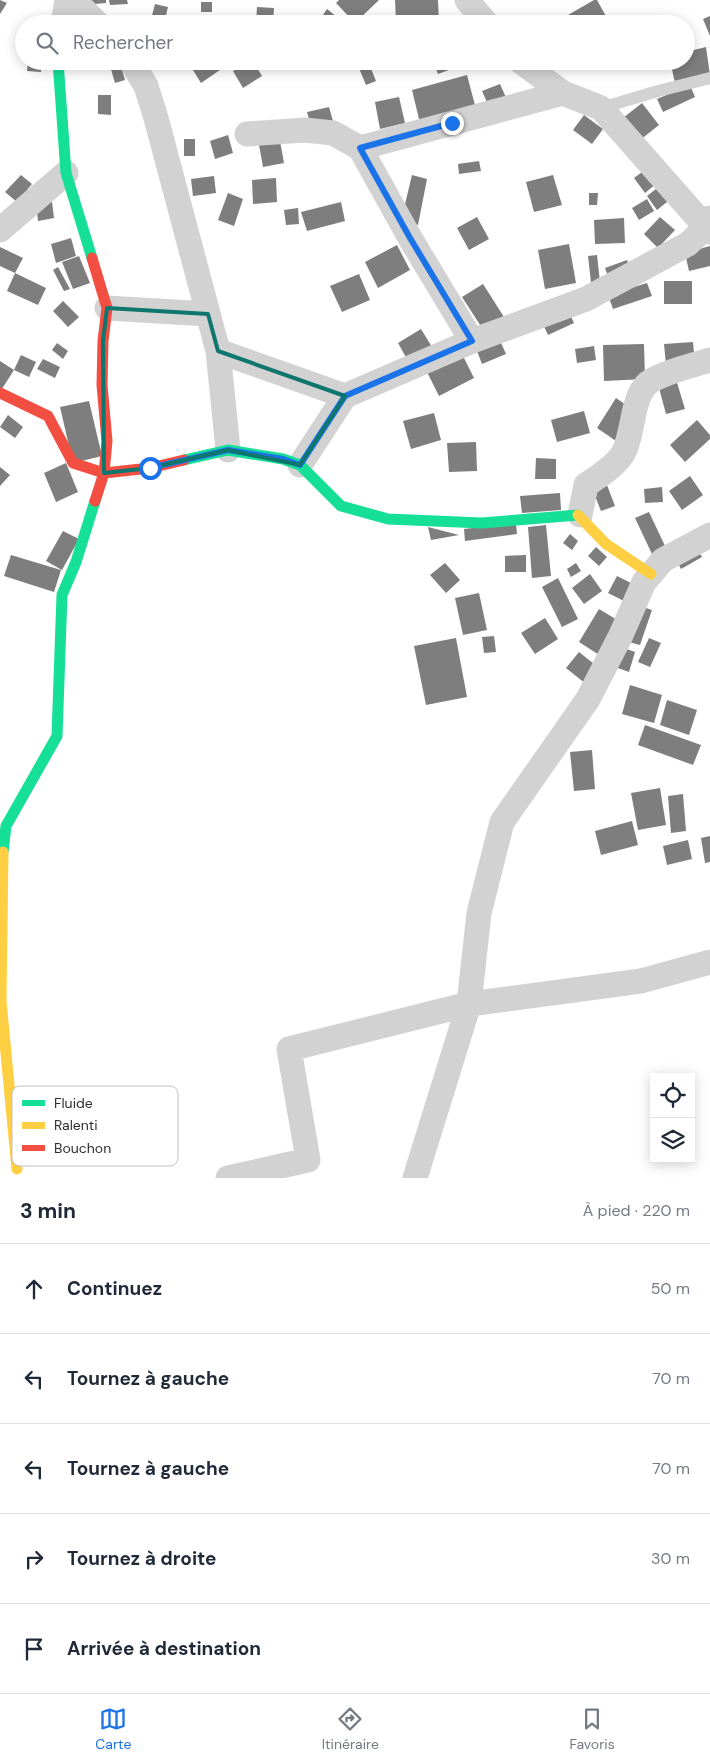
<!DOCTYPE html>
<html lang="fr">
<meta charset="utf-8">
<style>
:root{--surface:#fff;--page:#f6f6f7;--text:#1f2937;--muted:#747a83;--line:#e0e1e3;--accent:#1a73e8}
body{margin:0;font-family:"DM Sans",sans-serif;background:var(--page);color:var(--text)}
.controls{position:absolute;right:15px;bottom:15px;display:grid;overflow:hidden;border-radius:0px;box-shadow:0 2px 12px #0003}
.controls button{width:45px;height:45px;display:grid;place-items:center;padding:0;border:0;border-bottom:1px solid var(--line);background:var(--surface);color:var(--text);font:25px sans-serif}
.stop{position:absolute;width:15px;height:15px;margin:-11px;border:4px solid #1a73e8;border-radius:50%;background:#fff}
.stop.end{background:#1a73e8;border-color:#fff;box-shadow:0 1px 5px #0008}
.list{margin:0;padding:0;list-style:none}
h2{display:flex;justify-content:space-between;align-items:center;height:65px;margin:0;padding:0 20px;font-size:21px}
h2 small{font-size:16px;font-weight:400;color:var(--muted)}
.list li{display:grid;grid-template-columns:32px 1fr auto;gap:15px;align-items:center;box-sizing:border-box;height:90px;padding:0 20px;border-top:1px solid var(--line)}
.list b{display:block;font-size:19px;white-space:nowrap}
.list em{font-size:16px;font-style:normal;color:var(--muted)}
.icon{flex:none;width:28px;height:28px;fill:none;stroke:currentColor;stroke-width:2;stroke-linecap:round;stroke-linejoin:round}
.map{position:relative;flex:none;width:710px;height:1178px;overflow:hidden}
.search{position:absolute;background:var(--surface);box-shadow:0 2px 12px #0003;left:15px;right:15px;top:15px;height:55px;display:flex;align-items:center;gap:12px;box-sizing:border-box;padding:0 18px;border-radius:28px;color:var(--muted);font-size:19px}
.sheet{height:515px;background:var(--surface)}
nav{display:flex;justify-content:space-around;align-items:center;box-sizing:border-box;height:70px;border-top:1px solid var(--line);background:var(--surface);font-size:14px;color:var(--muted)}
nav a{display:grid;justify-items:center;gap:2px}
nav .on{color:var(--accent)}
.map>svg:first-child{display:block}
.building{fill:#7e7e7e}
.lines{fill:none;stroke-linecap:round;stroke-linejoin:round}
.lane{stroke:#d2d2d2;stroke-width:12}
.street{stroke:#d2d2d2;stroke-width:25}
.fast{stroke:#16e098;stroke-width:11}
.slow{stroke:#ffcf43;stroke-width:11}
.jam{stroke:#f24e42;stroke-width:11}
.route{stroke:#1a73e8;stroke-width:6}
.marked{fill:none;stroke:#0f766e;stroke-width:4;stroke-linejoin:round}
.key{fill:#fff;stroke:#c0c0c0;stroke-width:1}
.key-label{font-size:14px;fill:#2d2d2d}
</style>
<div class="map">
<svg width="710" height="1178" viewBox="0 0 710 1178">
<rect width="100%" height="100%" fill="#fff"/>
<path class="building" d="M0 0 7 3 0 14Z
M83 0H106V3L84 5Z
M109 0H127L128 4 110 5Z
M339 0H379L355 23 336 3Z
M395 0H438L439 24H396Z
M594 0H597L607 18 596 24H574L568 15Z
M201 2H212V12H201Z
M155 4 168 7 164 24 150 23Z
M257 7 274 8 273 24 256 23Z
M327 9 337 17 332 24H317Z
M710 16V36L703 19Z
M706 47 710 75 675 83 670 61H686V52Z
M28 61H42L41 72 27 71Z
M200 61H214L220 70 201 83 191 67Z
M250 61H253L262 76 243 88 233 71Z
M356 61H368L376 81 366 85Z
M433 61H455L457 67 438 74Z
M120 63 125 80 115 83 110 66Z
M467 75 476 109 420 123 412 90Z
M500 84 508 102 490 109 482 91Z
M690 85 695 97 663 112 657 99Z
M98 95H111V115L98 114Z
M399 97 405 123 380 129 375 102Z
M642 103 659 125 640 140 623 118Z
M329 107 333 121 311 127 307 112Z
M584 115 603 129 592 144 573 130Z
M228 135 233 153 215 159 210 141Z
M184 139H195V156H184Z
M280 141 284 163 263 167 259 145Z
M479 161 481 171 459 174 458 164Z
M646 169 657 183 645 193 634 178Z
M21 175 32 184 17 202 5 192Z
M412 175 427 179 418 225 401 221Z
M553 175 562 205 534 212 526 182Z
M214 176 216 193 193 196 191 179Z
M276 178 277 202 253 204 252 180Z
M661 185 672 198 657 210 647 196Z
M228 193 243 199 234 226 218 220Z
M589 193H598L597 205H589Z
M647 199 654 211 639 220 632 208Z
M52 202 54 218 38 221 36 204Z
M341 202 345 221 307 231 301 212Z
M298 208 299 224 286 225 284 210Z
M477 217 489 239 469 250 457 228Z
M660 217 675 230 658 248 644 234Z
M624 218 625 243 595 244 594 220Z
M71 238 76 256 56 263 51 244Z
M569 244 576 283 545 289 538 250Z
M397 245 410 270 378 288 365 262Z
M710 246V266L689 271 685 253Z
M0 247 23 258 15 273 0 266Z
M597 255 600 282 591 283 588 256Z
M79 256 90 283 73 289 62 262Z
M627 260 631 270 609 279 605 268Z
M58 267 70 289 64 291 53 270Z
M15 273 46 288 38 305 7 291Z
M359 274 370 300 342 312 330 286Z
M664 281H692V304H664Z
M647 283 652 296 613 309 608 295Z
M483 284 504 317 484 331 462 297Z
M63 301 79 317 68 327 53 311Z
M568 310 574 323 548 335 542 322Z
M421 329 432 347 408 361 398 343Z
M498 336 506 354 482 364 475 346Z
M693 342 695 363 666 365 664 344Z
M57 343 68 351 63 359 52 350Z
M644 344 645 379 604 381 603 345Z
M594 346 596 360 577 363 575 349Z
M461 352 474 378 439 396 426 370Z
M21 355 36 362 29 377 14 370 0 392V361L14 370Z
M43 359 60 367 55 378 37 369Z
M676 379 685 409 666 414 658 384Z
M616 398 635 411 616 441 597 428Z
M89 401 102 456 73 463 60 407Z
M584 411 590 433 557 442 551 420Z
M434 413 441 440 411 449 403 421Z
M8 415 23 427 15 438 0 427Z
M697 420 710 435V439L685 462 670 445Z
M476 442 477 471 449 472 447 443Z
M536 458 556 459V479H535Z
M66 463 78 492 56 502 44 473Z
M0 467 10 475 0 486Z
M690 476 703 495 682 510 669 491Z
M605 480 615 506 601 511 591 486Z
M662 487 663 502 645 503 644 489Z
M560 493 561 510 522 513 520 496Z
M649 512 666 548 652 554 635 518Z
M516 523 517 534 465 541 464 529Z
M546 525 551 576 532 578 528 527Z
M428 527 459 535 431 540Z
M63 531 79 539 62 570 46 561Z
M570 534 578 541 572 550 563 543Z
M695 546 702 557 681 569 675 557Z
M596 547 607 557 599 566 588 556Z
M11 555 61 570 54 592 4 576Z
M526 555V572H505V556Z
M445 563 460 580 446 593 430 575Z
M576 563 581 571 571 577 567 569Z
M590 574 602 591 584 604 572 588Z
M617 576 633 584 624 601 608 593Z
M558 578 578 619 562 627 542 587Z
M479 593 487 630 463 635 455 598Z
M637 605 652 610 640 645 625 641Z
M599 609 624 624 604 658 579 642Z
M545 618 558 639 535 654 521 633Z
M494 636 496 652 484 653 482 637Z
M456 638 467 697 426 705 414 646Z
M649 638 661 643 650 667 638 662Z
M621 647 635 652 629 672 615 667Z
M579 652 599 668 586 684 566 668Z
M630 685 662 695 654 723 622 714Z
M667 700 697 710 689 735 660 725Z
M645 725 701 745 693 765 638 745Z
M592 750 595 789 574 791 570 752Z
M660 788 666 825 638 830 631 793Z
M683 794 686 831 671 833 668 796Z
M632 821 638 845 601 855 595 831Z
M710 836V862L705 863 701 838Z
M688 840 692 859 667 865 663 846Z"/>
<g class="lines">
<path class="lane" d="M601 108 658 91 710 78"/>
<path class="street" d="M74 0 98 24
M467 0 487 24
M63 24 67 0
M131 61 146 86 156 118 218 351 228 450
M520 61 563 93 601 108 710 232
M247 134 305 130 333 133 360 148 410 238 472 341
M360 148 563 93
M0 230 66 173
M107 308 208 314
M218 351 345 396
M300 465 345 396 472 341 586 299 688 244 706 227 710 218
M580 515 586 485C598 477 614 467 622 455 634 437 631 397 648 383 661 373 694 365 710 360
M228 1178 308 1160 289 1049 469 1004 641 981 710 962
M415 1178 469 1004 479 913 502 822 588 699 621 635 644 582 663 560 710 535"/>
<path class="fast" d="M58 61 66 173 92 258
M184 460 228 450 283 459 300 465 341 506 388 519 482 523 578 515
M3 852 6 826 57 736 62 595 76 562 95 501"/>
<path class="slow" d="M578 515 606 544 651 574
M3 852 1 1001 17 1169"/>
<path class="jam" d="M92 258 107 308 103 341 102 385 107 441 104 473 95 501
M0 393 48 416 73 463 104 473 150 468 184 460"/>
</g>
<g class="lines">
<path class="route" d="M150 468 228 450 283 459 300 465 345 396 472 341 410 238 360 148 452 123"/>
</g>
<path class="marked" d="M107 308 208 314 218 351 345 396 300 465 228 450 150 468 104 473 103 341Z"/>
<rect x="12" y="1086" width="166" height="80" rx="8" class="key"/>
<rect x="22" y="1100" width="23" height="6" fill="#16e098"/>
<rect x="22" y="1122" width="23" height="7" fill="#ffcf43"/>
<rect x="22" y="1145" width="23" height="6" fill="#f24e42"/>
<g class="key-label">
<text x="54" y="1108">Fluide</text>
<text x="54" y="1130">Ralenti</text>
<text x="54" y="1153">Bouchon</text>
</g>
</svg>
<div class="controls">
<button><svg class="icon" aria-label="locate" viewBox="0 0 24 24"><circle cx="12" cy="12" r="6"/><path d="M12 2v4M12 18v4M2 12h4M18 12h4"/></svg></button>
<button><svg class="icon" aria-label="layers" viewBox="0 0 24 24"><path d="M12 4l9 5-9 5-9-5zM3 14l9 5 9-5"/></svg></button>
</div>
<div class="stop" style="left:150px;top:468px"></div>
<div class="stop end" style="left:452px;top:123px"></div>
<div class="search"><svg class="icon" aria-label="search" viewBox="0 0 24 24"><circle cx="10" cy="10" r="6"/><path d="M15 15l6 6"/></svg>Rechercher</div>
</div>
<section class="sheet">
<h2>3 min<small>À pied · 220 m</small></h2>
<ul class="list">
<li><svg class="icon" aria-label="ahead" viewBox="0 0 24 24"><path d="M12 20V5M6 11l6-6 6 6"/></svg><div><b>Continuez</b></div><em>50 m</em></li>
<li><svg class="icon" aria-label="left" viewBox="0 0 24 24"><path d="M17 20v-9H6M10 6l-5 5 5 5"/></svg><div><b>Tournez à gauche</b></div><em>70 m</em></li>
<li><svg class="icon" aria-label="left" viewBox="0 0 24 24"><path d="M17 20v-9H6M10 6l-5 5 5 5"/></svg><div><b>Tournez à gauche</b></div><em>70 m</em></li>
<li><svg class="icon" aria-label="right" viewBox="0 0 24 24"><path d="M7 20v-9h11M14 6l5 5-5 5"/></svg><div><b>Tournez à droite</b></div><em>30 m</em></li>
<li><svg class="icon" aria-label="arrive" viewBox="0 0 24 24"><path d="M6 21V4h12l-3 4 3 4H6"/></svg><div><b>Arrivée à destination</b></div></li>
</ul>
</section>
<nav>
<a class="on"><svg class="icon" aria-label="map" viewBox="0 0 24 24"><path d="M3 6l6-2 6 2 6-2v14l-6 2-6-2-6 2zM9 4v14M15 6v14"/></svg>Carte</a>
<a><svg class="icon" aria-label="directions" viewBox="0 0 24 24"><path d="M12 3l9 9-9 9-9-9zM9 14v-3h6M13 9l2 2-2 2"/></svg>Itinéraire</a>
<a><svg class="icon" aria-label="saved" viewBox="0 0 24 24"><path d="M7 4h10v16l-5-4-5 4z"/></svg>Favoris</a>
</nav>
